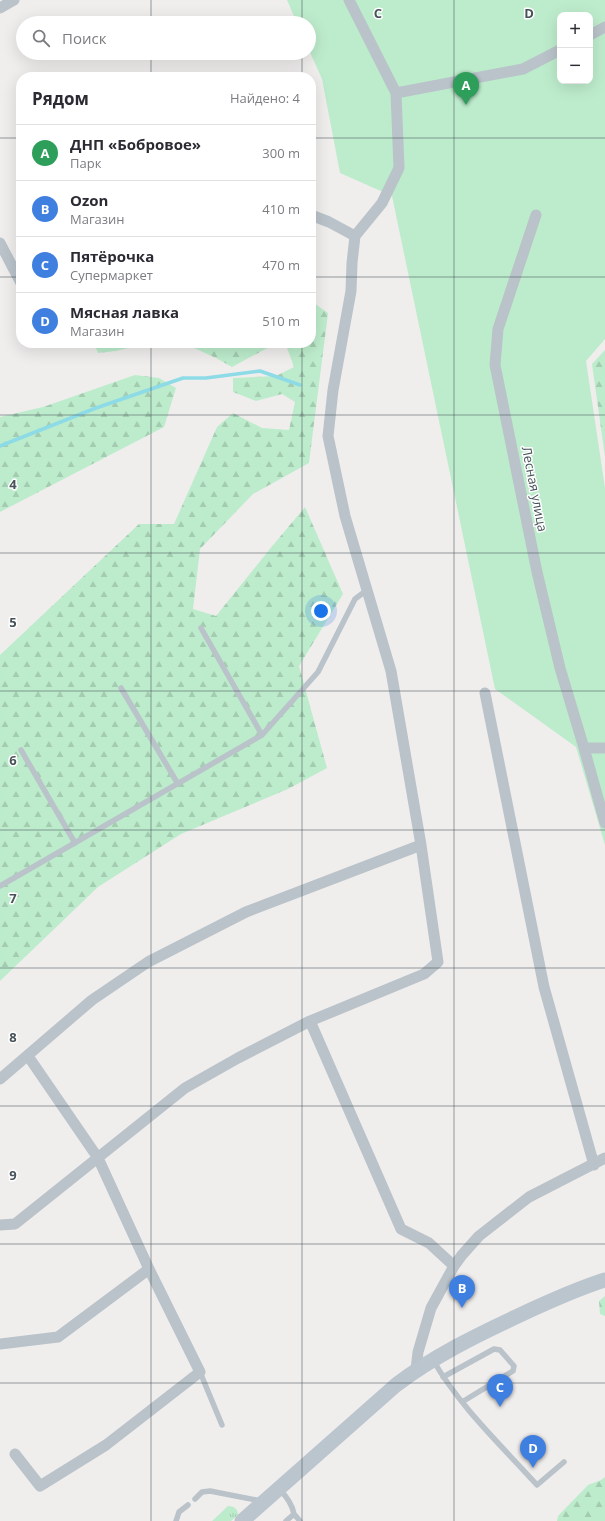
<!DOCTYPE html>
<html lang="ru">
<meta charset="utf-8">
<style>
:root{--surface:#fff;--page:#f7f7f7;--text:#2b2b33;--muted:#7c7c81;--line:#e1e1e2;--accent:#2563eb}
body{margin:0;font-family:"Open Sans",sans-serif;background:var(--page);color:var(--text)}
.controls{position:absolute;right:12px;top:12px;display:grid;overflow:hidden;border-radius:8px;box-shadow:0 4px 16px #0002}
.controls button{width:36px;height:36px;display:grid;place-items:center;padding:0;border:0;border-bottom:1px solid var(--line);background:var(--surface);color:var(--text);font:20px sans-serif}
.you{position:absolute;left:321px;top:611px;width:14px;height:14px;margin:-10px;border:3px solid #fff;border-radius:50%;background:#1a73e8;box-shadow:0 0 0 6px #1a73e833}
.badge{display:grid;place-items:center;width:26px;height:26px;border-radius:50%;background:var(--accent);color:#fff;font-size:13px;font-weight:700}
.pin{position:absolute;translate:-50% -33px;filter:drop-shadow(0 1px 2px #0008)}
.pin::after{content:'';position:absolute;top:21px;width:14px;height:12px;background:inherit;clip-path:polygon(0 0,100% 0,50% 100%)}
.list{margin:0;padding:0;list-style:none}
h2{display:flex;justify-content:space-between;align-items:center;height:52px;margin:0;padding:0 16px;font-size:17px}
h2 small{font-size:13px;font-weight:400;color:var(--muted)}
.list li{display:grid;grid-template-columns:26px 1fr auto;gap:12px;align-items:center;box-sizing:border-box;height:56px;padding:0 16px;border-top:1px solid var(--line)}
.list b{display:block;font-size:15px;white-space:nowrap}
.list p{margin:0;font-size:13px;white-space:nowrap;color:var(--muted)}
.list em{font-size:13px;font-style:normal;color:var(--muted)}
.icon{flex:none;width:22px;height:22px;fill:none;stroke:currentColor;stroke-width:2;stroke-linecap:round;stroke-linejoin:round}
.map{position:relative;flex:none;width:605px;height:1521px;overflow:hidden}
.search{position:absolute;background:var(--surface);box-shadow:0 4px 16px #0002;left:16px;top:16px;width:300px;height:44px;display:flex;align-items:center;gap:10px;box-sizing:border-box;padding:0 14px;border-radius:22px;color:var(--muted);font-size:15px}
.panel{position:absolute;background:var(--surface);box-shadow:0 4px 16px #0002;left:16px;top:72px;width:300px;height:276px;border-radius:16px}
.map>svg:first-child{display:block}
.grass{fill:url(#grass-tufts)}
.forest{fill:url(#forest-firs)}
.garden{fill:#bdeccc;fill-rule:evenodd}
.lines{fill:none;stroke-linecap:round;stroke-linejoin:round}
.stream{stroke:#8ddbe6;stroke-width:3.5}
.service{stroke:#b9c3c9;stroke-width:5.5}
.minor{stroke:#b9c3c9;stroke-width:11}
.secondary{stroke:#bac5ce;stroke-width:15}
.grid{fill:none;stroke:#475259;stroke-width:1;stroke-opacity:0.55}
.labels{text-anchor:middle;stroke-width:3;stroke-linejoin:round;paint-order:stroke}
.street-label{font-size:13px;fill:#475259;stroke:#fff}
.grid-label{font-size:13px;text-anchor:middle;font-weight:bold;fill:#475259;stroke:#fff;stroke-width:3;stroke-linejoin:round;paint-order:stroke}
</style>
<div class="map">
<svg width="605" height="1521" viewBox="0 0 605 1521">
<defs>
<pattern id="grass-tufts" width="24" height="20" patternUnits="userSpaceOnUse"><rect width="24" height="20" fill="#bdeccc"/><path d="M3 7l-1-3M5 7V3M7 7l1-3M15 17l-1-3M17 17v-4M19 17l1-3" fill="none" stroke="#a4ccb1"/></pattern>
<pattern id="forest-firs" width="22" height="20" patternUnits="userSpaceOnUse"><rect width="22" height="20" fill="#bdeccc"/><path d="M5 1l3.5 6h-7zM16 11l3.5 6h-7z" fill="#a4ccb1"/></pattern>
</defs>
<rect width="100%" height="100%" fill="#f0eded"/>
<path class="grass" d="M228 1506C234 1506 238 1509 238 1515L231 1521H212Z"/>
<path class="forest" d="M311 301 328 313 309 463 253 494 200 549 193 609 216 616 269 550 305 507 343 594 299 666 327 768 288 789 181 834 98 887 0 981V655L139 524H174L217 427 233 413 262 428 289 430 295 402 282 394 256 401 233 392V378L276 376 294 367 286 345H273L232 367 216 358 183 343H311Z
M94 343H147L116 351 98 353Z
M605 350V457L592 364Z
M135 375 159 378 176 388 164 427 0 512V417L43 407Z
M605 1296V1316L600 1314 599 1301Z
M605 1477V1521H557L558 1516 588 1485 601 1480Z"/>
<path class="garden" d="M287 0H605V339L586 361 605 488V845L576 747 495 689 392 196 340 173 322 79 309 50V23H297ZM560 15H590V81H560Z"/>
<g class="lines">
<path class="stream" d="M0 446 96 408 183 378H206L260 371 300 385"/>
<path class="service" d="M201 628 262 735
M121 688 178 784
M21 750 75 843
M0 886 262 735 318 672 355 599 367 590
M433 1360C460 1407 501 1445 537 1485L564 1462
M200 1372 222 1425
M443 1377 494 1349 500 1350 514 1366 513 1371 462 1402
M280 1490C287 1497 292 1504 294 1514L286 1521
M195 1499 202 1492 210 1491 261 1501
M294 1514 300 1521
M176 1521 179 1512 188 1505"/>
<path class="minor" d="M349 0 396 93 523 69 560 50
M0 8 14 0
M590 35 605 27
M396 93 399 168 382 203 355 236 352 263 351 291 333 390 328 436 345 516 391 671 421 845 438 962 424 974 310 1021 401 1229 429 1243 454 1266
M311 215 329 222 355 236
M536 215 498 329 495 365 537 572 560 668 584 748H605
M0 243 21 283
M485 693 544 987 594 1165
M584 748 605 823
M0 1079 92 1000 148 962 246 912 421 845
M0 1225 15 1224 185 1088 238 1058 310 1021
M0 1344 58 1337 149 1269
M416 1370 418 1352 431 1308 454 1266 462 1255 479 1236 529 1197 605 1158
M15 1454 40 1486 106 1445 200 1372 149 1269 98 1158 28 1056"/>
<path class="secondary" d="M242 1521 396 1385C434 1356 477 1335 520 1315 548 1302 576 1289 605 1280"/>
</g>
<path class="grid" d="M151 0V23M302 0V23M454 0V1521M151 53V77M302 53V77M0 138H21M311 138H605M0 277H21M311 277H605M151 343V1521M302 343V1521M0 415H605M0 553H605M0 691H605M0 830H605M0 968H605M0 1106H605M0 1244H605M0 1383H605"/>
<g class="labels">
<g class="street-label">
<text transform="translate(535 489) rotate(79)" y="5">Лесная улица</text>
</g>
</g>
<g class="grid-label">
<text x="378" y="18">C</text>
<text x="529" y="18">D</text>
<text x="13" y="489">4</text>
<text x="13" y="627">5</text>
<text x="13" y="765">6</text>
<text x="13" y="903">7</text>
<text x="13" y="1042">8</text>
<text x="13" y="1180">9</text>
</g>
</svg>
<div class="controls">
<button>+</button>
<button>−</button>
</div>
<div class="you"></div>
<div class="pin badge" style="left:466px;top:105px;background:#2e9e5b">A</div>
<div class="pin badge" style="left:462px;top:1308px;background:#3f7fe0">B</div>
<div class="pin badge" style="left:500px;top:1407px;background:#3f7fe0">C</div>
<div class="pin badge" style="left:533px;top:1468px;background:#3f7fe0">D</div>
<div class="search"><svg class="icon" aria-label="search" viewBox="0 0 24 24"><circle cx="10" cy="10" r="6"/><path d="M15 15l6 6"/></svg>Поиск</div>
<section class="panel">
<h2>Рядом<small>Найдено: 4</small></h2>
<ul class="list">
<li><span class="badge" style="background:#2e9e5b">A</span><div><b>ДНП «Бобровое»</b><p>Парк</p></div><em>300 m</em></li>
<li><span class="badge" style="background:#3f7fe0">B</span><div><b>Ozon</b><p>Магазин</p></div><em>410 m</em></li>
<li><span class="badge" style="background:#3f7fe0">C</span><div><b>Пятёрочка</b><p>Супермаркет</p></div><em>470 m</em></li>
<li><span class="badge" style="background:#3f7fe0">D</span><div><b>Мясная лавка</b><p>Магазин</p></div><em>510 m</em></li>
</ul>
</section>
</div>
